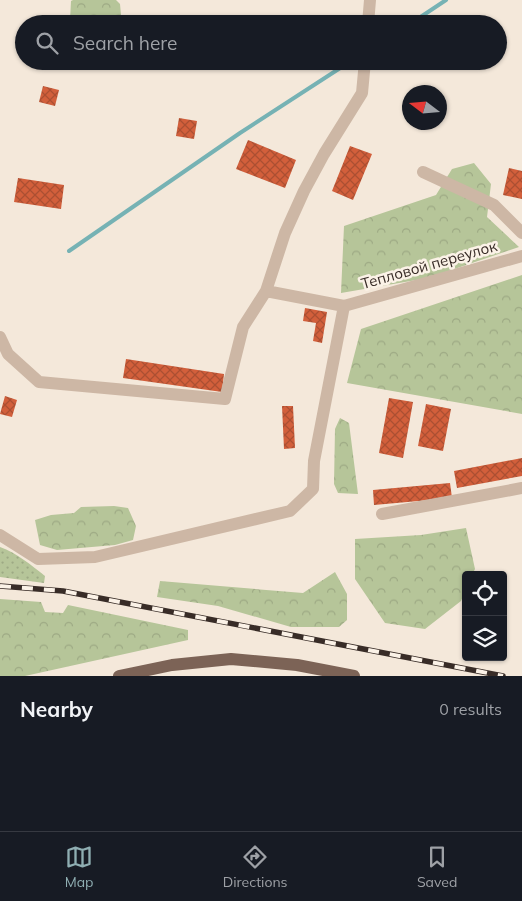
<!DOCTYPE html>
<meta charset="utf-8">
<style>
:root{--surface:#171b24;--page:#242831;--text:#f1f3f6;--muted:#9ea1a6;--line:#363941;--accent:#8faeb2}
body{margin:0;font-family:Mulish,sans-serif;background:var(--page);color:var(--text)}
.controls{position:absolute;right:15px;bottom:15px;display:grid;overflow:hidden;border-radius:5px;box-shadow:0 1px 4px #0004}
.controls button{width:45px;height:45px;display:grid;place-items:center;padding:0;border:0;border-bottom:1px solid var(--line);background:var(--surface);color:var(--text);font:25px sans-serif}
.compass{position:absolute;left:402px;top:85px;width:45px;height:45px;border-radius:50%;background:var(--surface);box-shadow:0 1px 4px #0004;rotate:286deg}
.list{margin:0;padding:0;list-style:none}
h2{display:flex;justify-content:space-between;align-items:center;height:65px;margin:0;padding:0 20px;font-size:21px}
h2 small{font-size:16px;font-weight:400;color:var(--muted)}
.icon{flex:none;width:28px;height:28px;fill:none;stroke:currentColor;stroke-width:2;stroke-linecap:round;stroke-linejoin:round}
.map{position:relative;flex:none;width:522px;height:676px;overflow:hidden}
.search{position:absolute;background:var(--surface);box-shadow:0 1px 4px #0004;left:15px;right:15px;top:15px;height:55px;display:flex;align-items:center;gap:12px;box-sizing:border-box;padding:0 18px;border-radius:28px;color:var(--muted);font-size:19px}
.sheet{height:155px;background:var(--surface)}
nav{display:flex;justify-content:space-around;align-items:center;box-sizing:border-box;height:70px;border-top:1px solid var(--line);background:var(--surface);font-size:14px;color:var(--muted)}
nav a{display:grid;justify-items:center;gap:2px}
nav .on{color:var(--accent)}
.map>svg:first-child{display:block}
.grass{fill:url(#grass-dots)}
.forest{fill:url(#forest-crowns)}
.lines{fill:none;stroke-linecap:round;stroke-linejoin:round}
.stream{stroke:#76b2b4;stroke-width:4}
.building{fill:url(#building-cross-hatch)}
.minor{stroke:#cdb7a5;stroke-width:12}
.major{stroke:#7c6356;stroke-width:12}
.rail-casing{stroke:#382c27;stroke-width:5.5}
.rail{stroke:#fbf2e7;stroke-width:4;stroke-dasharray:11;stroke-linecap:butt}
.labels{text-anchor:middle;stroke-width:5;stroke-linejoin:round;paint-order:stroke}
.street-label{font-size:15px;fill:#382c27;stroke:#fbf2e7}
</style>
<div class="map">
<svg width="522" height="676" viewBox="0 0 522 676">
<defs>
<pattern id="grass-dots" width="8" height="8" patternUnits="userSpaceOnUse" patternTransform="scale(1.25)"><rect width="8" height="8" fill="#b6c599"/><path d="M2 2h.1M6 6h.1" fill="none" stroke="#9da984" stroke-width="1.8" stroke-linecap="round"/></pattern>
<pattern id="forest-crowns" width="20" height="18" patternUnits="userSpaceOnUse" patternTransform="scale(1.25)"><rect width="20" height="18" fill="#b6c599"/><path d="M2 6a3 3 0 1 1 6 0M12 15a3 3 0 1 1 6 0" fill="none" stroke="#9da984"/></pattern>
<pattern id="building-cross-hatch" width="8" height="8" patternUnits="userSpaceOnUse" patternTransform="scale(1.25)"><rect width="8" height="8" fill="#d25f3b"/><path d="M0 0l8 8M0 8l8-8" fill="none" stroke="#ab4f32"/></pattern>
</defs>
<rect width="100%" height="100%" fill="#f4e8da"/>
<path class="grass" d="M0 547C17 553 31 565 45 576L44 583 0 577Z"/>
<path class="forest" d="M73 0H116L120 4 121 15 113 24H75L70 21 71 1Z
M474 163 491 184 487 217 519 247 428 278 341 293 344 226 436 195 452 169Z
M522 275V414L347 383 361 329Z
M340 418 349 423 358 494 338 493 334 484 335 429Z
M114 506 128 508 136 526 133 540 115 545 57 550 40 545 35 520 51 515 74 513 81 507Z
M466 528 475 569 472 575H466V589L461 601 425 629 385 623 355 579V539L421 535Z
M335 572 347 594V620L339 627H291L218 606 157 597 160 581 303 593Z
M0 599 41 602 45 612 63 613 68 605 188 630V640L25 676H0Z"/>
<g class="lines">
<path class="stream" d="M410 24 446 0
M69 251 240 133 351 61"/>
</g>
<path class="building" d="M43 86 59 90 55 106 39 102Z
M179 118 197 121 194 139 176 136Z
M248 140 296 160 285 188 236 169Z
M350 146 372 154 353 200 332 191Z
M509 168 522 171V199L503 195Z
M18 178 64 185 61 209 14 202Z
M305 308 327 312 322 343 313 341 316 323 303 321Z
M126 359 224 374 222 392 123 378Z
M5 396 17 400 12 417 0 414Z
M389 398 413 402 403 458 379 453Z
M426 404 451 409 443 451 418 446Z
M282 406H293L295 448 284 449Z
M522 458V476L457 488 454 471Z
M450 483 452 498 374 505 373 490Z"/>
<g class="lines">
<path class="minor" d="M368 24 370 0
M423 172 494 205 522 233
M266 291 285 233 304 191 324 154 362 93 365 61
M0 337 8 354 39 382 225 399 243 327 266 291 344 306 522 256
M382 514 522 488
M0 535 38 559 95 557 290 511 313 489 314 461 344 306"/>
<path class="major" d="M119 676 172 665 231 659 297 665 354 676"/>
<defs>
<path id="rail" d="M0 586 63 591 503 676"/>
</defs>
<use href="#rail" class="rail-casing"/>
<use href="#rail" class="rail"/>
</g>
<g class="labels">
<g class="street-label">
<text transform="translate(429 265) rotate(-16)" y="5">Тепловой переулок</text>
</g>
</g>
</svg>
<div class="controls">
<button><svg class="icon" aria-label="locate" viewBox="0 0 24 24"><circle cx="12" cy="12" r="6"/><path d="M12 2v4M12 18v4M2 12h4M18 12h4"/></svg></button>
<button><svg class="icon" aria-label="layers" viewBox="0 0 24 24"><path d="M12 4l9 5-9 5-9-5zM3 14l9 5 9-5"/></svg></button>
</div>
<svg class="compass" viewBox="-18 -18 36 36"><path d="M0-13l5 13h-10z" fill="#e53935"/><path d="M0 13l5-13h-10z" fill="#9ea1a6"/></svg>
<div class="search"><svg class="icon" aria-label="search" viewBox="0 0 24 24"><circle cx="10" cy="10" r="6"/><path d="M15 15l6 6"/></svg>Search here</div>
</div>
<section class="sheet">
<h2>Nearby<small>0 results</small></h2>
<ul class="list">
</ul>
</section>
<nav>
<a class="on"><svg class="icon" aria-label="map" viewBox="0 0 24 24"><path d="M3 6l6-2 6 2 6-2v14l-6 2-6-2-6 2zM9 4v14M15 6v14"/></svg>Map</a>
<a><svg class="icon" aria-label="directions" viewBox="0 0 24 24"><path d="M12 3l9 9-9 9-9-9zM9 14v-3h6M13 9l2 2-2 2"/></svg>Directions</a>
<a><svg class="icon" aria-label="saved" viewBox="0 0 24 24"><path d="M7 4h10v16l-5-4-5 4z"/></svg>Saved</a>
</nav>
